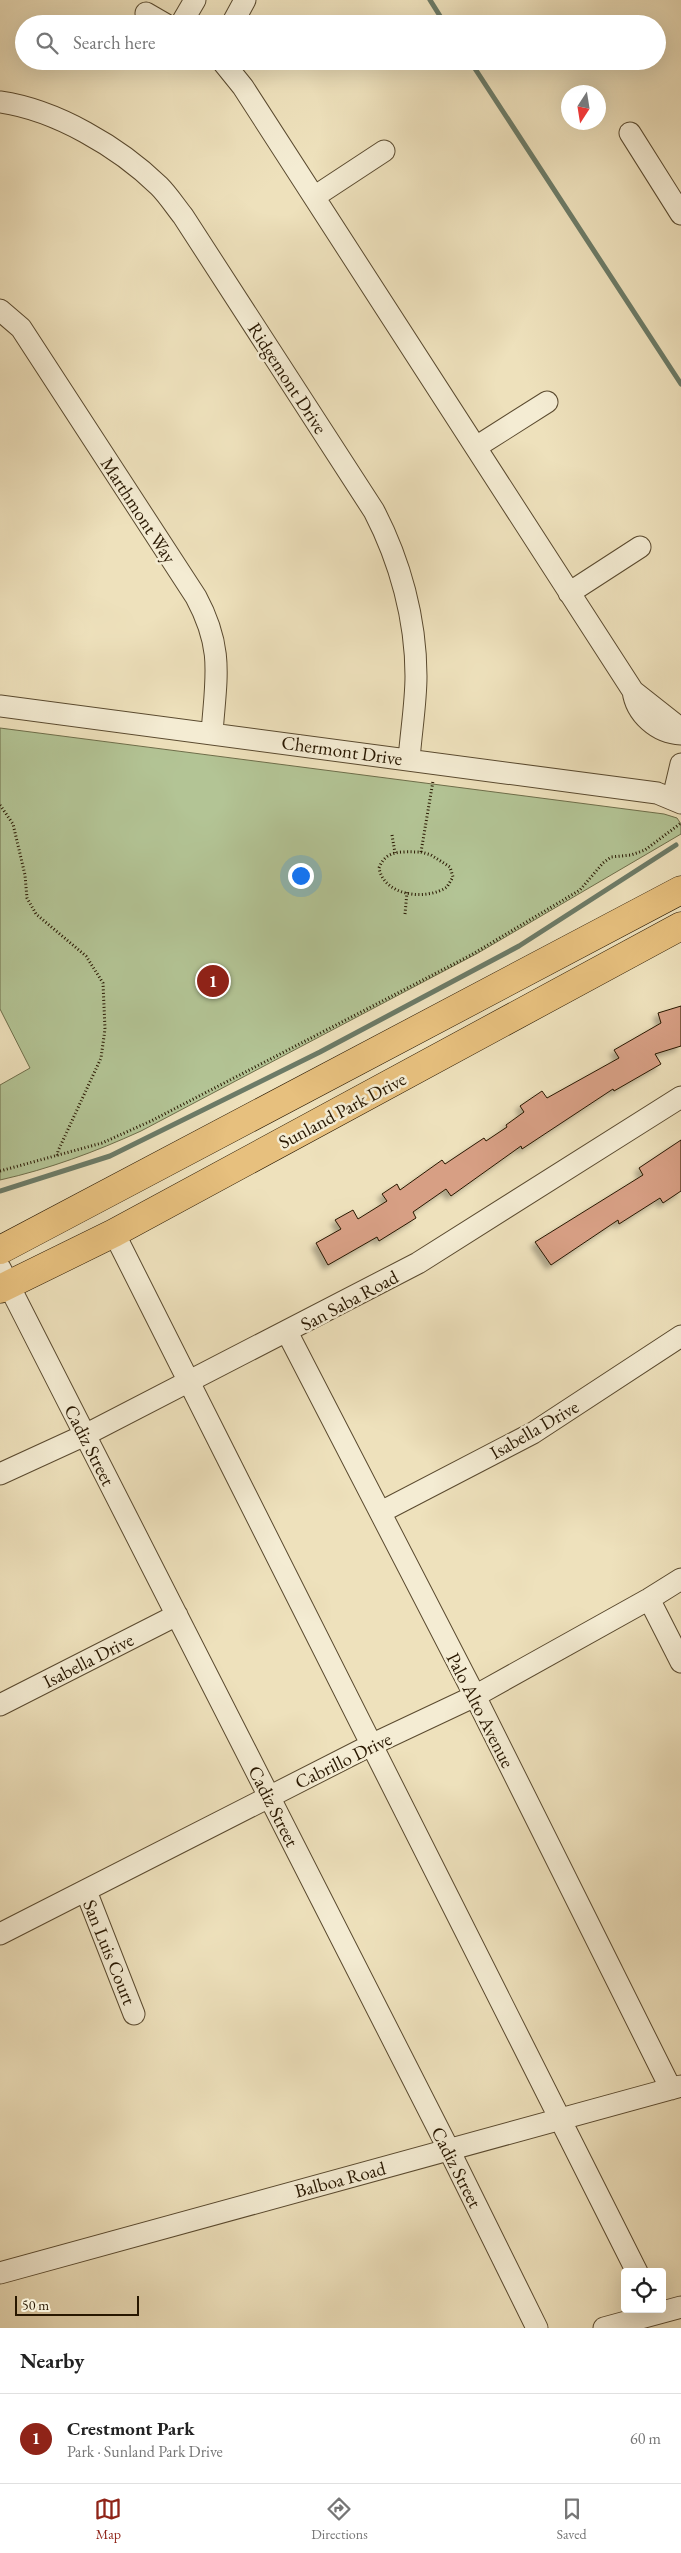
<!DOCTYPE html>
<meta charset="utf-8">
<style>
:root{--surface:#fff;--page:#f2f2f2;--text:#222;--muted:#767676;--line:#e0e0e0;--accent:#8f2418}
body{margin:0;font-family:"EB Garamond",serif;background:var(--page);color:var(--text)}
.controls{position:absolute;right:15px;bottom:15px;display:grid;overflow:hidden;border-radius:5px;box-shadow:0 5px 20px #0002}
.controls button{width:45px;height:45px;display:grid;place-items:center;padding:0;border:0;border-bottom:1px solid var(--line);background:var(--surface);color:var(--text);font:25px sans-serif}
.compass{position:absolute;left:561px;top:85px;width:45px;height:45px;border-radius:50%;background:var(--surface);box-shadow:0 5px 20px #0002;rotate:192deg}
.scale{position:absolute;left:15px;bottom:12px;width:124px;box-sizing:border-box;padding-left:5px;border:2px solid #281700;border-top:0;font-size:14px;line-height:18px;white-space:nowrap;color:#281700;-webkit-text-stroke:4px #f4ecd3;paint-order:stroke}
.you{position:absolute;left:300px;top:875px;width:18px;height:18px;margin:-12px;border:4px solid #fff;border-radius:50%;background:#1a73e8;box-shadow:0 0 0 8px #1a73e833}
.badge{display:grid;place-items:center;width:32px;height:32px;border-radius:50%;background:var(--accent);color:#fff;font-size:16px;font-weight:700}
.pin{position:absolute;translate:-50% -50%;border:2px solid #fff;box-shadow:0 1px 5px #0006}
.list{margin:0;padding:0;list-style:none}
h2{display:flex;justify-content:space-between;align-items:center;height:65px;margin:0;padding:0 20px;font-size:21px}
h2 small{font-size:16px;font-weight:400;color:var(--muted)}
.list li{display:grid;grid-template-columns:32px 1fr auto;gap:15px;align-items:center;box-sizing:border-box;height:90px;padding:0 20px;border-top:1px solid var(--line)}
.list b{display:block;font-size:19px;white-space:nowrap}
.list p{margin:0;font-size:16px;white-space:nowrap;color:var(--muted)}
.list em{font-size:16px;font-style:normal;color:var(--muted)}
.icon{flex:none;width:28px;height:28px;fill:none;stroke:currentColor;stroke-width:2;stroke-linecap:round;stroke-linejoin:round}
.map{position:relative;flex:none;width:681px;height:2328px;overflow:hidden}
.search{position:absolute;background:var(--surface);box-shadow:0 5px 20px #0002;left:15px;right:15px;top:15px;height:55px;display:flex;align-items:center;gap:12px;box-sizing:border-box;padding:0 18px;border-radius:28px;color:var(--muted);font-size:19px}
.sheet{height:155px;background:var(--surface)}
nav{display:flex;justify-content:space-around;align-items:center;box-sizing:border-box;height:70px;border-top:1px solid var(--line);background:var(--surface);font-size:14px;color:var(--muted)}
nav a{display:grid;justify-items:center;gap:2px}
nav .on{color:var(--accent)}
.map>svg:first-child{display:block}
.green{fill:#b3c495;stroke:#6e6e4a}
.lines{fill:none;stroke-linecap:round;stroke-linejoin:round}
.stream{stroke:#6c7b67;stroke-width:5}
.building{fill:#d79f84;stroke:#281700;filter:url(#shadow)}
.minor-casing{stroke:#5a4a2f;stroke-width:23}
.major-casing{stroke:#281700;stroke-width:29}
.path{stroke:#281700;stroke-width:3;stroke-dasharray:1 2.5;stroke-linecap:butt}
.minor{stroke:#f4ecd3;stroke-width:21}
.major{stroke:#e7c07e;stroke-width:28}
.labels{text-anchor:middle;stroke-width:5;stroke-linejoin:round;paint-order:stroke}
.street-label{font-size:19px;fill:#281700;stroke:#f4ecd3}
</style>
<div class="map">
<svg width="681" height="2328" viewBox="0 0 681 2328">
<defs>
<filter id="shadow"><feDropShadow dx="-4.5" dy="4.5" stdDeviation="2.5" flood-color="#0004"/></filter>
</defs>
<rect width="100%" height="100%" fill="#eee1bc"/>
<filter id="stains"><feTurbulence type="fractalNoise" baseFrequency=".004" numOctaves="4"/><feColorMatrix values="0 0 0 0 .2 0 0 0 0 .09 0 0 0 0 .02 0 0 0 .5 -.17"/></filter>
<radialGradient id="worn" r=".72"><stop offset=".6" stop-color="#630" stop-opacity="0"/><stop offset="1" stop-color="#630" stop-opacity=".3"/></radialGradient>
<path class="green" d="M0 728 664 814 677 818 681 824V834L478 953 141 1131C95 1152 49 1169 0 1180V1085L30 1068 0 1009Z"/>
<g class="lines">
<path class="stream" d="M430 0 445 24
M470 61 681 384
M0 1191 110 1156 320 1052 519 946 676 845"/>
</g>
<path class="building" d="M681 1006V1046L655 1054 661 1064 614 1091 613 1089 522 1149 521 1146 451 1196 446 1189 413 1212 416 1218 379 1241 377 1237 328 1265 316 1243 341 1229 335 1220 353 1210 358 1219 387 1201 382 1194 397 1184 400 1190 442 1160 445 1164 484 1138 486 1141 507 1127 506 1125 524 1112 520 1106 542 1091 547 1098 619 1058 614 1050 661 1023 658 1013Z
M681 1140V1191L663 1203 660 1198 619 1224 618 1220 551 1265 535 1242 643 1175 639 1168Z"/>
<g class="lines">
<defs>
<path id="minor" d="M146 13 165 24
M181 24 195 0
M232 24 245 0
M222 61 243 87 633 691
M0 102C56 110 119 147 159 186 168 195 175 206 183 216L374 511C400 561 416 619 416 676 416 703 411 732 409 760
M630 133 681 214
M314 197 384 151
M0 310 21 328 196 597C224 649 216 677 212 733
M476 447 547 402
M569 593 640 547
M0 706 657 793 681 803
M681 729 633 691C636 714 657 733 681 734
M673 798 681 764
M114 1233 637 2272
M0 1268 449 2150 537 2328
M287 1332 475 1696 671 2089
M0 1474 85 1435 418 1263 681 1097
M381 1512 533 1433 681 1336
M649 1599 681 1662
M0 1705 177 1615
M86 1891 134 2014
M0 1934 371 1745 475 1696 649 1599 681 1579
M0 2273 681 2086
M604 2328 681 2307"/>
<path id="major" d="M0 1250 681 890
M0 1289 114 1233 681 926"/>
</defs>
<use href="#minor" class="minor-casing"/>
<use href="#major" class="major-casing"/>
<path class="path" d="M0 805 13 824 25 875 27 898 36 914 86 956 103 983 105 1029 101 1058 58 1151 57 1157
M392 835 395 853
M421 852 431 855 450 867 453 877 447 887C426 901 384 896 379 868 386 849 403 852 421 852Z
M421 852 433 781
M405 914 407 892
M0 1171 102 1143 151 1121 471 955 580 890 603 863 611 857 631 855 645 850 681 823"/>
<use href="#minor" class="minor"/>
<use href="#major" class="major"/>
</g>
<g class="labels">
<g class="street-label">
<text transform="translate(288 378) rotate(57)" y="7">Ridgemont Drive</text>
<text transform="translate(139 510) rotate(57)" y="7">Marthmont Way</text>
<text transform="translate(342 750) rotate(8)" y="7">Chermont Drive</text>
<text transform="translate(342 1110) rotate(-28)" y="7">Sunland Park Drive</text>
<text transform="translate(349 1300) rotate(-28)" y="7">San Saba Road</text>
<text transform="translate(534 1429) rotate(-30)" y="7">Isabella Drive</text>
<text transform="translate(90 1445) rotate(63)" y="7">Cadiz Street</text>
<text transform="translate(88 1660) rotate(-27)" y="7">Isabella Drive</text>
<text transform="translate(481 1710) rotate(63)" y="7">Palo Alto Avenue</text>
<text transform="translate(343 1760) rotate(-26)" y="7">Cabrillo Drive</text>
<text transform="translate(274 1806) rotate(63)" y="7">Cadiz Street</text>
<text transform="translate(110 1952) rotate(68)" y="7">San Luis Court</text>
<text transform="translate(457 2167) rotate(63)" y="7">Cadiz Street</text>
<text transform="translate(340 2179) rotate(-15)" y="7">Balboa Road</text>
</g>
</g>
<rect width="100%" height="100%" filter="url(#stains)"/>
<rect width="100%" height="100%" fill="url(#worn)"/>
</svg>
<div class="controls">
<button><svg class="icon" aria-label="locate" viewBox="0 0 24 24"><circle cx="12" cy="12" r="6"/><path d="M12 2v4M12 18v4M2 12h4M18 12h4"/></svg></button>
</div>
<svg class="compass" viewBox="-18 -18 36 36"><path d="M0-13l5 13h-10z" fill="#e53935"/><path d="M0 13l5-13h-10z" fill="#767676"/></svg>
<div class="scale">50 m</div>
<div class="you"></div>
<div class="pin badge" style="left:213px;top:981px">1</div>
<div class="search"><svg class="icon" aria-label="search" viewBox="0 0 24 24"><circle cx="10" cy="10" r="6"/><path d="M15 15l6 6"/></svg>Search here</div>
</div>
<section class="sheet">
<h2>Nearby<small></small></h2>
<ul class="list">
<li><span class="badge">1</span><div><b>Crestmont Park</b><p>Park · Sunland Park Drive</p></div><em>60 m</em></li>
</ul>
</section>
<nav>
<a class="on"><svg class="icon" aria-label="map" viewBox="0 0 24 24"><path d="M3 6l6-2 6 2 6-2v14l-6 2-6-2-6 2zM9 4v14M15 6v14"/></svg>Map</a>
<a><svg class="icon" aria-label="directions" viewBox="0 0 24 24"><path d="M12 3l9 9-9 9-9-9zM9 14v-3h6M13 9l2 2-2 2"/></svg>Directions</a>
<a><svg class="icon" aria-label="saved" viewBox="0 0 24 24"><path d="M7 4h10v16l-5-4-5 4z"/></svg>Saved</a>
</nav>
